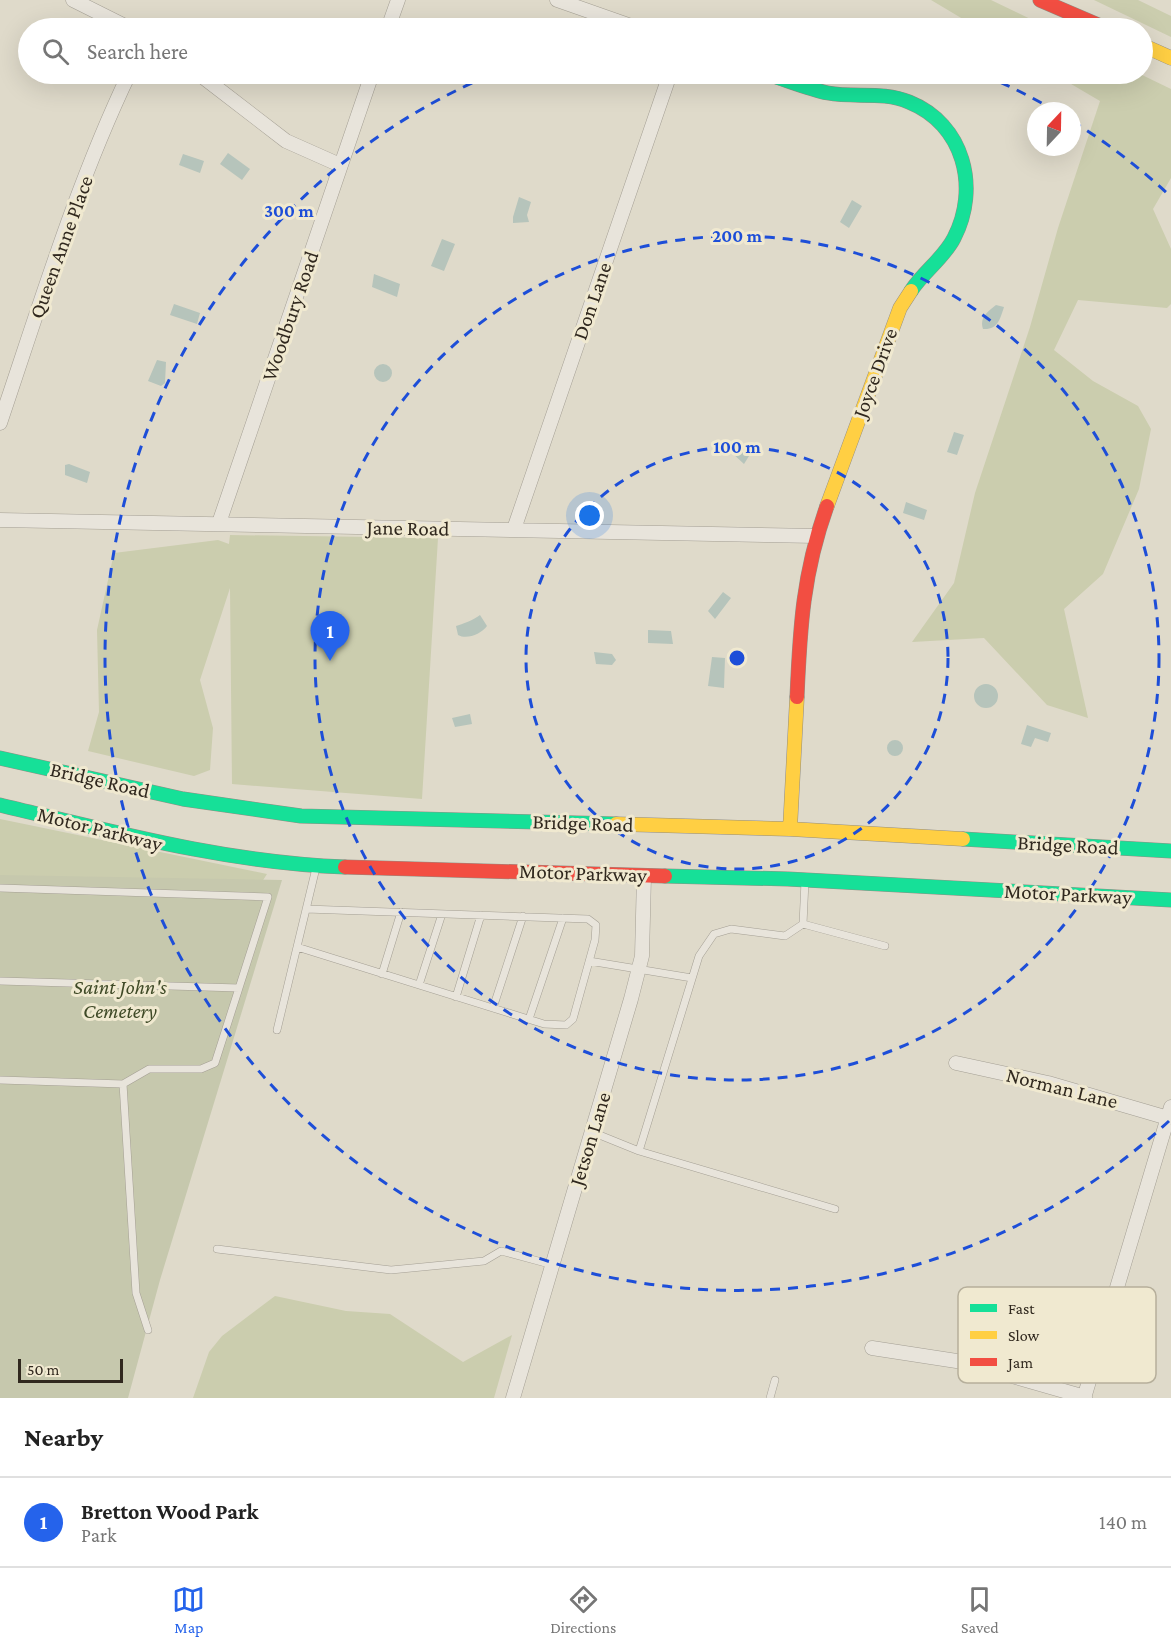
<!DOCTYPE html>
<style>
:root{--surface:#fff;--page:#f2f2f2;--text:#222;--muted:#767676;--line:#e0e0e0;--accent:#2563eb}
body{margin:0;font-family:"Crimson Pro",serif;background:var(--page);color:var(--text)}
.compass{position:absolute;left:1027px;top:102px;width:54px;height:54px;border-radius:50%;background:var(--surface);box-shadow:0 6px 24px #0002;rotate:22deg}
.scale{position:absolute;left:18px;bottom:15px;width:105px;box-sizing:border-box;padding-left:6px;border:3px solid #30281e;border-top:0;font-size:16px;line-height:21px;white-space:nowrap;color:#30281e;-webkit-text-stroke:4px #f0e9d0;paint-order:stroke}
.you{position:absolute;left:590px;top:516px;width:21px;height:21px;margin:-15px;border:4px solid #fff;border-radius:50%;background:#1a73e8;box-shadow:0 0 0 9px #1a73e833}
.badge{display:grid;place-items:center;width:39px;height:39px;border-radius:50%;background:var(--accent);color:#fff;font-size:20px;font-weight:700}
.pin{position:absolute;translate:-50% -50px;filter:drop-shadow(0 2px 3px #0008)}
.pin::after{content:'';position:absolute;top:32px;width:21px;height:18px;background:inherit;clip-path:polygon(0 0,100% 0,50% 100%)}
.list{margin:0;padding:0;list-style:none}
h2{display:flex;justify-content:space-between;align-items:center;height:78px;margin:0;padding:0 24px;font-size:26px}
h2 small{font-size:20px;font-weight:400;color:var(--muted)}
.list li{display:grid;grid-template-columns:39px 1fr auto;gap:18px;align-items:center;box-sizing:border-box;height:90px;padding:0 24px;border-top:2px solid var(--line)}
.list b{display:block;font-size:22px;white-space:nowrap}
.list p{margin:0;font-size:20px;white-space:nowrap;color:var(--muted)}
.list em{font-size:20px;font-style:normal;color:var(--muted)}
.icon{flex:none;width:33px;height:33px;fill:none;stroke:currentColor;stroke-width:2;stroke-linecap:round;stroke-linejoin:round}
.map{position:relative;flex:none;width:1171px;height:1398px;overflow:hidden}
.search{position:absolute;background:var(--surface);box-shadow:0 6px 24px #0002;left:18px;right:18px;top:18px;height:66px;display:flex;align-items:center;gap:15px;box-sizing:border-box;padding:0 21px;border-radius:33px;color:var(--muted);font-size:22px}
.sheet{height:168px;background:var(--surface)}
nav{display:flex;justify-content:space-around;align-items:center;box-sizing:border-box;height:84px;border-top:2px solid var(--line);background:var(--surface);font-size:16px;color:var(--muted)}
nav a{display:grid;justify-items:center;gap:3px}
nav .on{color:var(--accent)}
.map>svg:first-child{display:block}
.green{fill:#cbcdae}
.cemetery{fill:#c6c8ad}
.water{fill:#b6c4bb}
.lines{fill:none;stroke-linecap:round;stroke-linejoin:round}
.lane-casing{stroke:#a49f94;stroke-width:8}
.street-casing{stroke:#a49f94;stroke-width:15}
.fast-casing{stroke:#938e84;stroke-width:15}
.slow-casing{stroke:#938e84;stroke-width:15}
.jam-casing{stroke:#938e84;stroke-width:15}
.lane{stroke:#e8e4db;stroke-width:7}
.street{stroke:#e8e4db;stroke-width:14}
.fast{stroke:#16e098;stroke-width:14}
.slow{stroke:#ffcf43;stroke-width:14}
.jam{stroke:#f24e42;stroke-width:14}
.ring{fill:none;stroke:#1d4ed8;stroke-width:3;stroke-dasharray:10 8}
.labels{text-anchor:middle;stroke-width:6;stroke-linejoin:round;paint-order:stroke}
.street-label{font-size:21px;fill:#30281e;stroke:#f0e9d0}
.park-label{font-size:21px;font-style:italic;fill:#3f4a27;stroke:#f0e9d0}
.key{fill:#f0e9d0;stroke:#b6af9b;stroke-width:1.5}
.key-label{font-size:16px;fill:#30281e}
.centre{fill:#1d4ed8;stroke:#f0e9d0;stroke-width:3}
.ring-label{font-size:18px;text-anchor:middle;font-weight:bold;fill:#1d4ed8;stroke:#f0e9d0;stroke-width:6;stroke-linejoin:round;paint-order:stroke}
</style>
<div class="map">
<svg width="1171" height="1398" viewBox="0 0 1171 1398">
<rect width="100%" height="100%" fill="#dfdaca"/>
<path class="green" d="M931 0H991L1049 28H978Z
M1094 0H1138L1171 16V37Z
M1054 74H1140L1171 89V178L1153 209 1171 249V304L1167 308 1078 300 1054 350 1093 381 1138 406 1151 429 1139 489 1103 574 1064 609 1088 718 1047 705 984 638 912 642 954 583 975 493 1030 327 1058 228 1100 101Z
M230 535 438 538 422 799 232 784 230 588 200 680 213 728 210 770 194 776 88 751 99 712 97 630 114 553 218 540 229 544Z
M0 819 267 874 256 891 0 879Z
M275 1296 346 1311 390 1314 463 1362 512 1335 494 1398H193L209 1352 222 1336Z"/>
<path class="cemetery" d="M0 875 282 880 160 1280 128 1398H0Z"/>
<path class="water" d="M228 153 250 169 242 180 220 164Z
M183 154 204 161 200 173 179 165Z
M519 197 531 202 527 215 529 222 513 223V217Z
M852 200 862 206 849 228 840 222Z
M442 239 455 244 444 271 431 266Z
M374 274 400 284 397 297 372 287Z
M174 304 200 313 197 324 170 315Z
M996 305 1004 307C1000 319 998 330 983 329 979 318 988 311 996 305Z
M157 360 166 362 165 383 161 386 148 381Z
M374 373a9 9 0 1 1 18 0a9 9 0 1 1-18 0Z
M954 432 964 435 957 455 947 452Z
M736 442 749 456 744 464 731 452 732 443Z
M69 464 90 472 87 483 65 475V465Z
M906 502 927 510 924 520 903 513Z
M723 592 731 598 715 619 708 611Z
M480 615 487 626C481 634 467 640 458 635L456 626C462 624 474 620 480 615Z
M648 630 671 631 673 644 648 643Z
M594 652 612 654 616 660 612 665 596 664Z
M712 657 725 658 724 688 708 686Z
M974 696a12 12 0 1 1 24 0a12 12 0 1 1-24 0Z
M470 714 472 724 455 727 452 718Z
M1027 725 1051 733 1048 742 1035 738 1031 747 1021 744Z
M887 748a8 8 0 1 1 16 0a8 8 0 1 1-16 0Z"/>
<g class="lines">
<defs>
<path id="lane" d="M0 888 268 897 239 988 0 981
M803 924 785 936 731 929 714 934 699 956 639 1151 835 1209
M803 924 885 946
M803 924 805 881
M297 947 544 1024 566 1025 573 1019 595 940 596 925 588 919 306 909
M589 961 692 978
M382 974 401 912
M419 985 442 914
M456 997 481 915
M493 1008 523 916
M529 1019 563 918
M277 1030 316 868
M0 1080 123 1084 149 1069H201L215 1063 239 988
M123 1084 136 1293 148 1330
M592 1132 639 1151
M217 1249 391 1270 484 1261 501 1251 553 1265
M770 1398 775 1380"/>
<path id="street" d="M73 0 129 28
M557 0 637 28
M388 28 398 0
M199 74 286 141 340 165
M0 423C40 305 76 185 129 74
M0 520 816 536
M219 523 372 74
M514 529 670 74
M956 1063 1048 1083 1168 1118
M872 1348 963 1362 1085 1397
M513 1398 631 999 642 956 644 876
M1084 1398 1171 1107"/>
<path id="fast" d="M767 74C787 80 808 89 828 93 855 98 883 91 909 102 964 124 980 188 954 238 944 258 923 272 911 291
M0 758 183 799 301 816 616 824
M0 805C114 832 228 863 345 867
M963 839 1171 851
M665 876 788 879 1171 900"/>
<path id="slow" d="M1142 45 1171 58
M827 506 900 308 911 291
M616 824 790 829 963 839
M790 829 797 697"/>
<path id="jam" d="M1040 0 1105 28
M797 697C800 627 803 573 827 506
M345 867 665 876"/>
</defs>
<use href="#lane" class="lane-casing"/>
<use href="#street" class="street-casing"/>
<use href="#fast" class="fast-casing"/>
<use href="#slow" class="slow-casing"/>
<use href="#jam" class="jam-casing"/>
<use href="#lane" class="lane"/>
<use href="#street" class="street"/>
<use href="#fast" class="fast"/>
<use href="#slow" class="slow"/>
<use href="#jam" class="jam"/>
</g>
<g class="ring">
<circle cx="737" cy="658" r="211"/>
<circle cx="737" cy="658" r="422"/>
<path d="M1169 1121A633 633 0 1 1 490 75M671 28A633 633 0 0 1 803 28M984 75A633 633 0 0 1 1054 110M1072 121A633 633 0 0 1 1169 195"/>
</g>
<g class="labels">
<g class="street-label">
<text transform="translate(61 247) rotate(-70)" y="7">Queen Anne Place</text>
<text transform="translate(592 301) rotate(-71)" y="7">Don Lane</text>
<text transform="translate(290 316) rotate(-71)" y="7">Woodbury Road</text>
<text transform="translate(875 373) rotate(-70)" y="7">Joyce Drive</text>
<text transform="translate(408 528) rotate(1)" y="7">Jane Road</text>
<text transform="translate(100 780) rotate(13)" y="7">Bridge Road</text>
<text transform="translate(583 823) rotate(2)" y="7">Bridge Road</text>
<text transform="translate(100 829) rotate(14)" y="7">Motor Parkway</text>
<text transform="translate(1068 845) rotate(3)" y="7">Bridge Road</text>
<text transform="translate(583 873) rotate(2)" y="7">Motor Parkway</text>
<text transform="translate(1068 894) rotate(3)" y="7">Motor Parkway</text>
<text transform="translate(1062 1088) rotate(14)" y="7">Norman Lane</text>
<text transform="translate(590 1139) rotate(-73)" y="7">Jetson Lane</text>
</g>
<g class="park-label">
<text x="120" y="994">Saint John's<tspan x="120" dy="24">Cemetery</tspan></text>
</g>
</g>
<rect x="958" y="1287" width="198" height="96" rx="9" class="key"/>
<rect x="970" y="1304" width="27" height="8" fill="#16e098"/>
<rect x="970" y="1331" width="27" height="8" fill="#ffcf43"/>
<rect x="970" y="1358" width="27" height="8" fill="#f24e42"/>
<g class="key-label">
<text x="1008" y="1314">Fast</text>
<text x="1008" y="1341">Slow</text>
<text x="1008" y="1368">Jam</text>
</g>
<circle cx="737" cy="658" r="9" class="centre"/>
<g class="ring-label">
<text x="289" y="217">300 m</text>
<text x="737" y="242">200 m</text>
<text x="737" y="453">100 m</text>
</g>
</svg>
<svg class="compass" viewBox="-18 -18 36 36"><path d="M0-13l5 13h-10z" fill="#e53935"/><path d="M0 13l5-13h-10z" fill="#767676"/></svg>
<div class="scale">50 m</div>
<div class="you"></div>
<div class="pin badge" style="left:330px;top:661px">1</div>
<div class="search"><svg class="icon" aria-label="search" viewBox="0 0 24 24"><circle cx="10" cy="10" r="6"/><path d="M15 15l6 6"/></svg>Search here</div>
</div>
<section class="sheet">
<h2>Nearby<small></small></h2>
<ul class="list">
<li><span class="badge">1</span><div><b>Bretton Wood Park</b><p>Park</p></div><em>140 m</em></li>
</ul>
</section>
<nav>
<a class="on"><svg class="icon" aria-label="map" viewBox="0 0 24 24"><path d="M3 6l6-2 6 2 6-2v14l-6 2-6-2-6 2zM9 4v14M15 6v14"/></svg>Map</a>
<a><svg class="icon" aria-label="directions" viewBox="0 0 24 24"><path d="M12 3l9 9-9 9-9-9zM9 14v-3h6M13 9l2 2-2 2"/></svg>Directions</a>
<a><svg class="icon" aria-label="saved" viewBox="0 0 24 24"><path d="M7 4h10v16l-5-4-5 4z"/></svg>Saved</a>
</nav>
